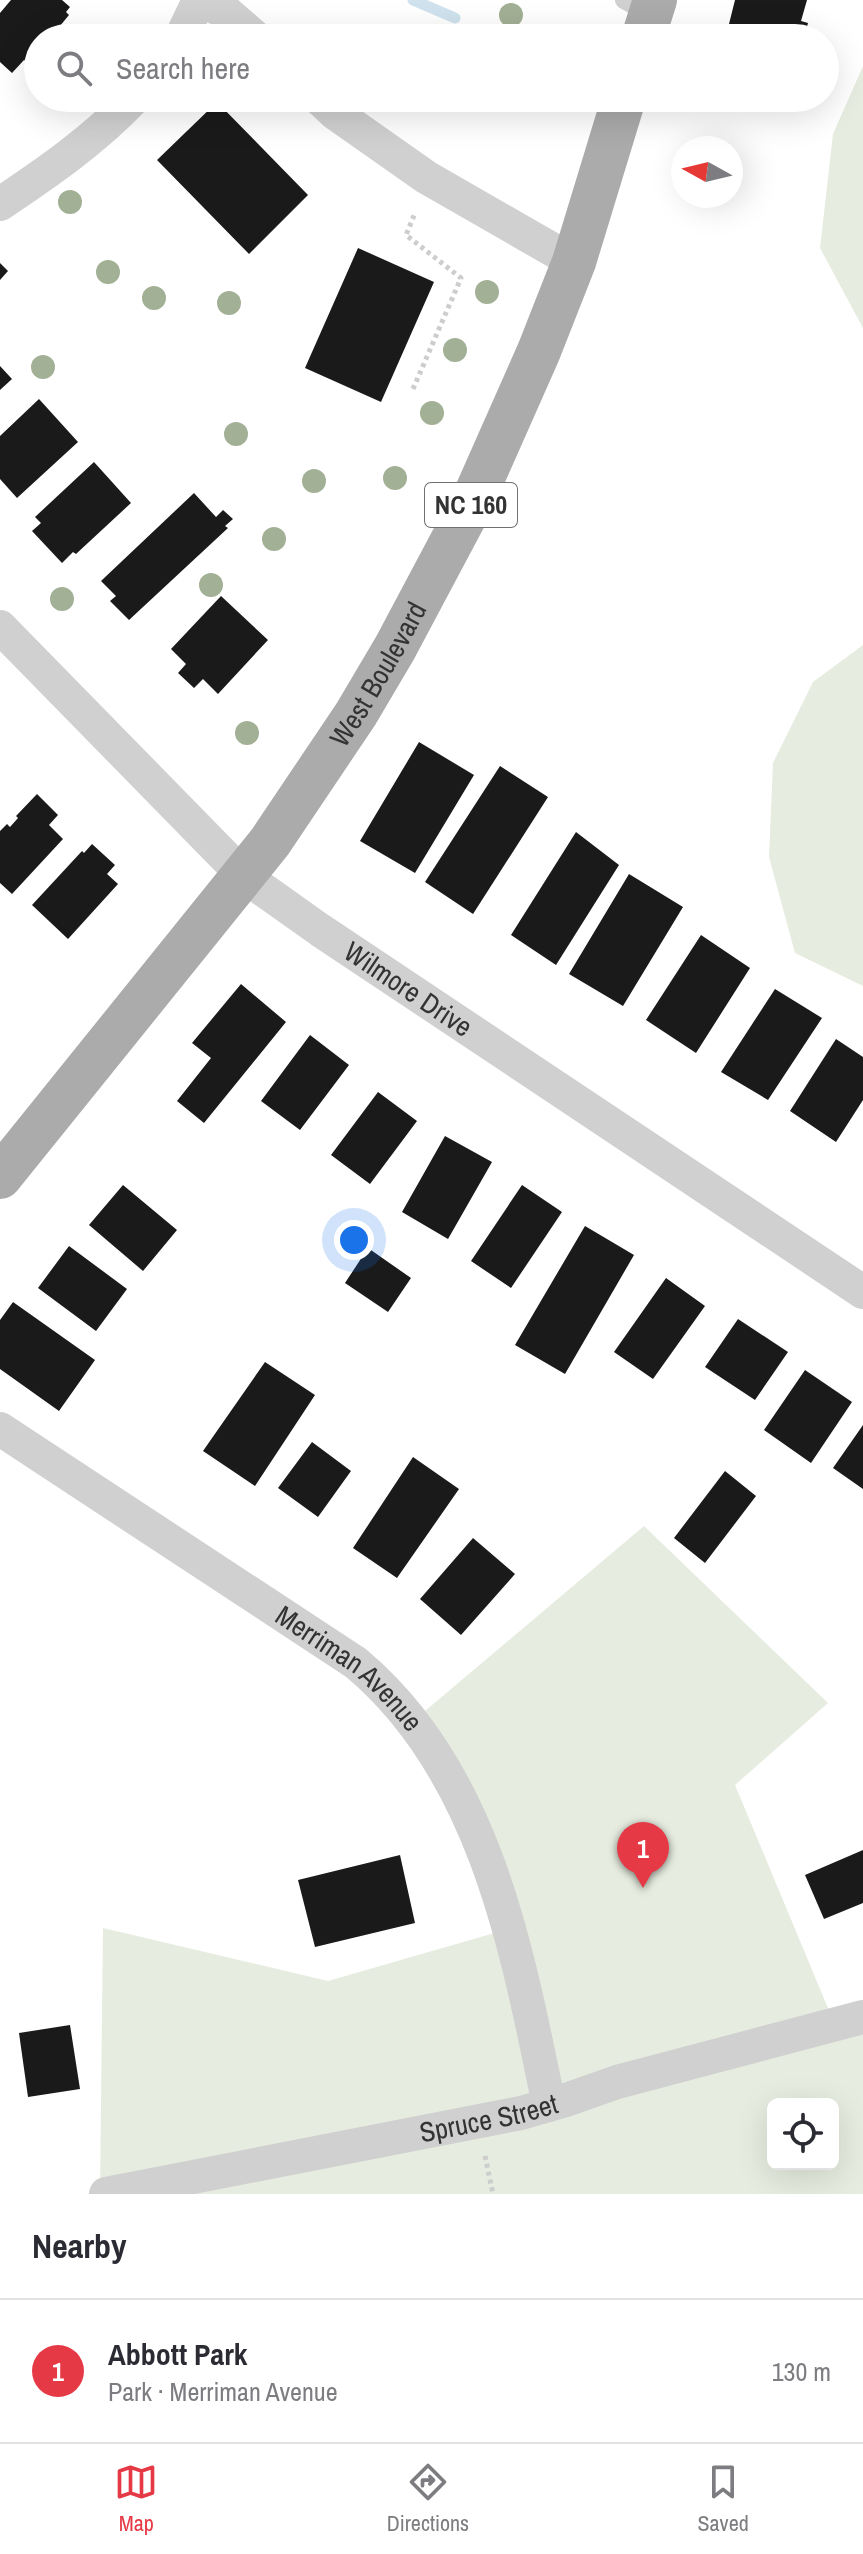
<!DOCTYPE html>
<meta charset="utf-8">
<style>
:root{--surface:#fff;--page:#f2f2f3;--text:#2b2b33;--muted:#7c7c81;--line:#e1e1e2;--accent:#e63946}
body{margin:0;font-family:"Archivo Narrow",sans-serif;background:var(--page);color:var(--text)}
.controls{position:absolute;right:24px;bottom:24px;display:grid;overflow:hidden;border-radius:12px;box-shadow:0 8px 32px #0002}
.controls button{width:72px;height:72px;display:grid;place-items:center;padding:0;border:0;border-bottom:2px solid var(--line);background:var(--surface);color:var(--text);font:40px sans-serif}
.compass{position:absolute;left:671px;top:136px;width:72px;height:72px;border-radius:50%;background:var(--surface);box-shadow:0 8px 32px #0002;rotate:278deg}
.you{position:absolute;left:354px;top:1240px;width:28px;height:28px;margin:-20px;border:6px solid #fff;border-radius:50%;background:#1a73e8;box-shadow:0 0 0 12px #1a73e833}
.badge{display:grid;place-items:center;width:52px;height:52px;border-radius:50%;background:var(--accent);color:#fff;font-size:26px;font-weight:700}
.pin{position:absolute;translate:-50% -66px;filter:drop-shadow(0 2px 4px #0008)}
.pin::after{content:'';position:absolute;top:42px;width:28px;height:24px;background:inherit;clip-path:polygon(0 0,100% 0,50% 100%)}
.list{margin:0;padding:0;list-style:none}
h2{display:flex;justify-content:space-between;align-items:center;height:104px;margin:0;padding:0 32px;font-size:34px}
h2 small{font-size:26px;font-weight:400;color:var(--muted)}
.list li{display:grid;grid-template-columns:52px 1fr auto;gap:24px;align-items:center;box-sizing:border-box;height:144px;padding:0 32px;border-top:2px solid var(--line)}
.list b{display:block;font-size:30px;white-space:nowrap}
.list p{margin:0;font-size:26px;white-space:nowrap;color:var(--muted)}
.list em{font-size:26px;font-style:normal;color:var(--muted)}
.icon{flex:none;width:44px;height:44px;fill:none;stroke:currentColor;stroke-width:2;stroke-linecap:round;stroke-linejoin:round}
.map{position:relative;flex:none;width:863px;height:2194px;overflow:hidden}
.search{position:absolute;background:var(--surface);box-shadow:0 8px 32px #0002;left:24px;right:24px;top:24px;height:88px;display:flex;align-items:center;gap:20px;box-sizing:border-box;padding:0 28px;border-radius:44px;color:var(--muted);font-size:30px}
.sheet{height:248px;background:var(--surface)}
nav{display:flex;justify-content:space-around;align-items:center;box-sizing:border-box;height:112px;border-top:2px solid var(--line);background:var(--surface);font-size:22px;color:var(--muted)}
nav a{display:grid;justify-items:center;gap:4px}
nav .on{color:var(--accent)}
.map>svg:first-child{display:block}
.green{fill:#e6ecdf;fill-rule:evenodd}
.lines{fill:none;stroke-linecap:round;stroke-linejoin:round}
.stream{stroke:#cfe2ee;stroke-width:11}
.building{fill:#1a1a1a}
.path{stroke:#cdcdcd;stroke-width:5;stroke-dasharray:4 4;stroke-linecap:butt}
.service{stroke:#d0d0d0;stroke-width:18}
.minor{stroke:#d0d0d0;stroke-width:34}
.primary{stroke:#ababab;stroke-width:44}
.tree{fill:#a2b095}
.labels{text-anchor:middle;stroke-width:8;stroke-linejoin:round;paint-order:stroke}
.shield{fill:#fff;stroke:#707070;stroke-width:2}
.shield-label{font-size:26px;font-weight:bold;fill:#333}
.street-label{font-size:28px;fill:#333;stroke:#fff}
</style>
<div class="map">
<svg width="863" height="2194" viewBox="0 0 863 2194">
<rect width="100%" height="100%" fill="#fff"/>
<path class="green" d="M863 66V328L820 248 833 134Z
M863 645V986L795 953 769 857 773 763 813 682Z
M644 1526 828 1703 735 1785 840 2037 863 2032V2194H100L103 1928 328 1981 519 1926 466 1777 425 1711ZM773 2104H833V2164H773Z"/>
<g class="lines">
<path class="stream" d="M413 0 455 18"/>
</g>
<path class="building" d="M11 0H62L70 7 66 12 69 15 55 32 62 38H38L37 71 24 60 12 73 0 62V13Z
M735 0H807L801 21 808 23 804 38H732L734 29 728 28Z
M217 102 308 195 249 254 157 160Z
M358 248 434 282 381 402 305 368Z
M0 263 8 271 0 280Z
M0 366 12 379 0 390Z
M39 399 78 442 17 498 0 479V436Z
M94 462 131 503 76 554 73 552 62 563 32 531 41 523 35 517Z
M194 493 216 517 223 510 233 519 225 526 228 528 129 620 110 601 116 596 101 581Z
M221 596 268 640 218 694 203 679 194 688 178 673 186 664 171 649Z
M419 742 474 775 415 873 360 841Z
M500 766 548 797 473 914 425 882Z
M37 794 58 815 49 825 63 839 12 894 0 883V831L7 824 10 827 18 818 16 816Z
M576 832 619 865 556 965 511 935Z
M92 844 115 865 107 874 118 884 68 939 32 905 82 851 84 853Z
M629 874 683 907 623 1006 569 974Z
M701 935 750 968 696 1053 646 1020Z
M241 984 286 1022 204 1123 177 1101 211 1058 192 1043Z
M775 989 822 1018 768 1100 721 1072Z
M310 1035 349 1065 300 1130 261 1101Z
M836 1039 863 1057V1100L836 1142 790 1111Z
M378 1092 417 1121 370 1184 331 1155Z
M445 1136 492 1162 448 1239 402 1212Z
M123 1185 177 1230 143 1271 89 1225Z
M522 1185 562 1212 511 1288 471 1261Z
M585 1226 634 1255 565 1374 515 1345Z
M69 1246 127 1289 96 1331 38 1288Z
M368 1248 411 1278 388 1312 345 1283Z
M666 1278 705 1306 653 1379 614 1352Z
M13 1302 95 1360 59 1411 0 1369V1320Z
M738 1319 788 1352 755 1400 705 1367Z
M265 1362 315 1395 255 1486 203 1451Z
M805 1370 852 1402 811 1463 764 1430Z
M863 1425V1489L833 1468Z
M312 1442 351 1471 318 1517 278 1488Z
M413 1457 459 1489 397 1578 353 1548Z
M725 1471 756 1496 705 1563 674 1538Z
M473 1538 515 1574 461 1635 420 1599Z
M863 1850V1903L824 1919 805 1875Z
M400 1855 415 1923 315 1947 298 1880Z
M70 2025 80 2089 28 2097 19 2033Z"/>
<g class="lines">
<path class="path" d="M413 389 461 278 406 235 415 213
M485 2156 493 2194"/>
<path class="service" d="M624 0 650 14"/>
<g class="minor">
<path d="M199 0 226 12 256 38"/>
<path d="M181 38 199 0"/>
<path d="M319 98 335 113 426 177 574 262"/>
<path d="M0 204C48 172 94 140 134 98"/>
<path id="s1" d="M0 627 244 876 320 930 863 1292"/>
<path id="s2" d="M0 1429 356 1663C485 1771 517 1949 549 2105"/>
<path id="s3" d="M106 2194 521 2113 566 2100 617 2082 863 2017"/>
</g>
<g class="primary">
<path d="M643 38 655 0"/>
<path id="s4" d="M0 1177 270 842 356 714 395 648 470 507 539 351 574 262 624 98"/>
</g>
</g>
<g class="tree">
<circle cx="511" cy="15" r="12"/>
<circle cx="70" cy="202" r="12"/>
<circle cx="108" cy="272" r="12"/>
<circle cx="487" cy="292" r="12"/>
<circle cx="154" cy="298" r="12"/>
<circle cx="229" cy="303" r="12"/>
<circle cx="455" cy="350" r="12"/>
<circle cx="43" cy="367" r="12"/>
<circle cx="432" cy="413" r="12"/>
<circle cx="236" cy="434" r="12"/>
<circle cx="395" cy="478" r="12"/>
<circle cx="314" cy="481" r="12"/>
<circle cx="274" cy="539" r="12"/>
<circle cx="211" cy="585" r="12"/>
<circle cx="62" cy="599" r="12"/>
<circle cx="247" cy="733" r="12"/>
</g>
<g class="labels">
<rect class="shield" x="425" y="483" width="92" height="44" rx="6"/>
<g class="shield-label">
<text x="471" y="514">NC 160</text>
</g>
<g class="street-label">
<text dy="10" stroke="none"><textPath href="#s4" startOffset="630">West Boulevard</textPath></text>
<text dy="10" stroke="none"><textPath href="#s1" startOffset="548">Wilmore Drive</textPath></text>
<text dy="10" stroke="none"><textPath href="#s2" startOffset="424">Merriman Avenue</textPath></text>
<text dy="10" stroke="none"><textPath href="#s3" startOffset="390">Spruce Street</textPath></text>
</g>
</g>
</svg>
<div class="controls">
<button><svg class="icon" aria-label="locate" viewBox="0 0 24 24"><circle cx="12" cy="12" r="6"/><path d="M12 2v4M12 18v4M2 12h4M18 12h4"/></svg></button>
</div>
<svg class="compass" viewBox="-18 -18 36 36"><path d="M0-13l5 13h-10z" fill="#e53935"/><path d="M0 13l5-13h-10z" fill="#7c7c81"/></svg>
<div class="you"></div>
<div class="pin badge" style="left:643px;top:1888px">1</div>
<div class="search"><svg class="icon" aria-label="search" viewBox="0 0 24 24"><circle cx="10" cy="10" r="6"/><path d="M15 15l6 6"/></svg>Search here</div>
</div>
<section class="sheet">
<h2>Nearby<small></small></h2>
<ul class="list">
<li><span class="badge">1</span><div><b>Abbott Park</b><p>Park · Merriman Avenue</p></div><em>130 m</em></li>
</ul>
</section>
<nav>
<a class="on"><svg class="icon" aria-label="map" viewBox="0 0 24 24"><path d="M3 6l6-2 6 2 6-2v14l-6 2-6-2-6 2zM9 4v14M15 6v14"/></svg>Map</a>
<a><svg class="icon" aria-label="directions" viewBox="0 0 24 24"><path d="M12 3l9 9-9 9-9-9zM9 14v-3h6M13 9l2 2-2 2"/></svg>Directions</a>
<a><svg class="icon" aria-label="saved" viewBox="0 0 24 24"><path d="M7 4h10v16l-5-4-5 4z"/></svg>Saved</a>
</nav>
